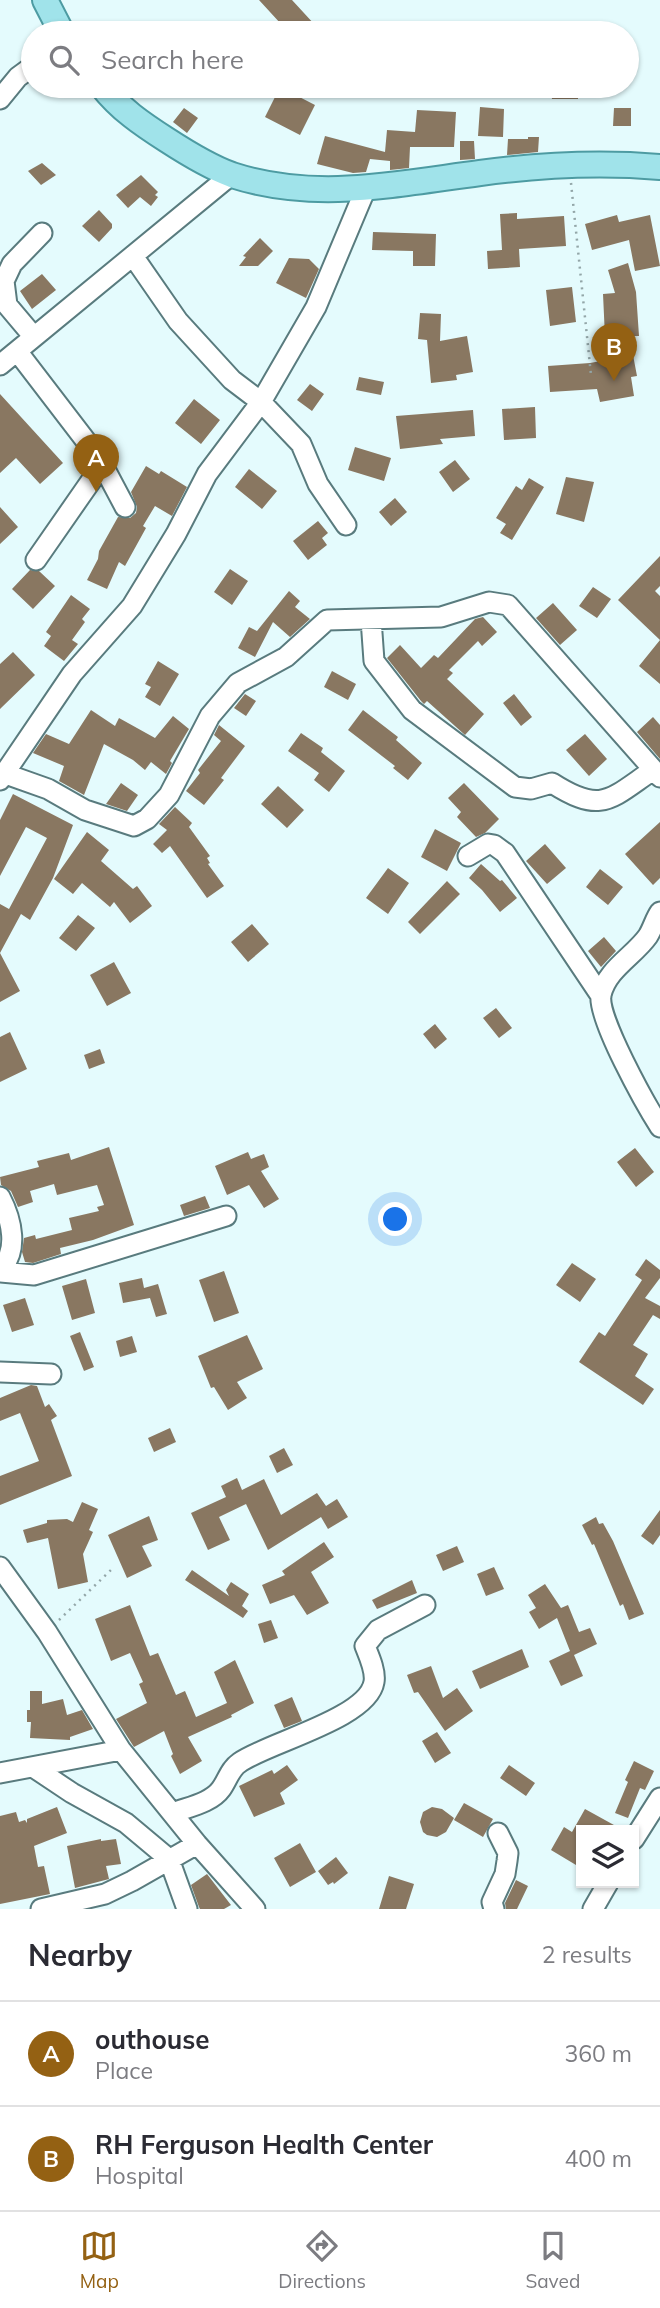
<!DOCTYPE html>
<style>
:root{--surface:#fff;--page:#f7f7f7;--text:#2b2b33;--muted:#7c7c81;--line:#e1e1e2;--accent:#946113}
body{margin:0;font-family:Mulish,sans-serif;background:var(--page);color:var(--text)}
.controls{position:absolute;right:21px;bottom:21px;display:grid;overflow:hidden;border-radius:0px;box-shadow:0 2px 5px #0004}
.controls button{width:63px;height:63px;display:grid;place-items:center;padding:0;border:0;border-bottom:2px solid var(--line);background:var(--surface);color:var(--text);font:35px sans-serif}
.you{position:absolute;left:396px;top:1220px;width:24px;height:24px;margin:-18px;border:5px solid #fff;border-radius:50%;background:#1a73e8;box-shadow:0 0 0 10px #1a73e833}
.badge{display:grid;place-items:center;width:46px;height:46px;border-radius:50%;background:var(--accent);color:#fff;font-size:23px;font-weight:700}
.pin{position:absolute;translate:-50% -58px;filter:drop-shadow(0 2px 4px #0008)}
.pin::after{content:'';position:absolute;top:37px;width:24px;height:21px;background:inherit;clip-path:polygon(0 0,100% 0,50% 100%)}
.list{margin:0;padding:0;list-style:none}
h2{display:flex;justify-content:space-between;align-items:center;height:91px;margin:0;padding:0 28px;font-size:30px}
h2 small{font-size:23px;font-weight:400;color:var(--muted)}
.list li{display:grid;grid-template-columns:46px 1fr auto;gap:21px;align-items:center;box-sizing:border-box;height:105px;padding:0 28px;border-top:2px solid var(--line)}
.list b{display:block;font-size:26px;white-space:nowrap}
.list p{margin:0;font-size:23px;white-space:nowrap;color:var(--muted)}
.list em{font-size:23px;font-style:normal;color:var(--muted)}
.icon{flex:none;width:38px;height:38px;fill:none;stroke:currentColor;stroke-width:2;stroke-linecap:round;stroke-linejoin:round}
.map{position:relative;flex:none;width:660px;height:1909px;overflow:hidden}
.search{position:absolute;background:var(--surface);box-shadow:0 2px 5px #0004;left:21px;right:21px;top:21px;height:77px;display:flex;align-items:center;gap:18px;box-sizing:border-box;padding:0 24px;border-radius:38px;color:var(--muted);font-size:26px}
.sheet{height:301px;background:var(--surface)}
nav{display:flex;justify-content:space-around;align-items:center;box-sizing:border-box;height:98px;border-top:2px solid var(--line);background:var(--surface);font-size:19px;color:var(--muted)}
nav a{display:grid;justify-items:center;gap:4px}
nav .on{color:var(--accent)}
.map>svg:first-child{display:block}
.building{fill:#897761}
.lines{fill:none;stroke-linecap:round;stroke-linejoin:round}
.minor-casing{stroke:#597b7e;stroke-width:23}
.major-casing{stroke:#4d9ba2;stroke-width:28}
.path{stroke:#93a6a8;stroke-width:2.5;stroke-dasharray:2 5;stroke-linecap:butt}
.minor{stroke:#fff;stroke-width:19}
.major{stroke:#a0e3ea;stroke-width:24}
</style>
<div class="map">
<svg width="660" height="1909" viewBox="0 0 660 1909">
<rect width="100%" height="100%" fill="#e4fbfd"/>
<path class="building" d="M259 0H292L315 25 306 33H271L281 24Z
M550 86H578V99H552Z
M280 87 315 105 300 135 265 117Z
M480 107 504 109 503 137 478 136Z
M184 108 198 118 187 133 173 122Z
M614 108H631V126H613Z
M417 110 456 112 454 147H410L409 168 390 170V161L370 159 366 172 353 173 317 164 325 136 385 152 387 130 415 132Z
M528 137H539L538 152 507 155 508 139H528Z
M460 141H474L475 159 460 160Z
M42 163 56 175 41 185 28 171Z
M141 175 158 192 155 195 158 197 151 206 140 197 128 208 116 195Z
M99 210 112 224V228L99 242 82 226Z
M517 213V219L564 216 566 246 519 249 520 267 488 269 487 251 502 250 500 214Z
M617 215 619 222 650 215 660 266 635 271 629 240 592 250 585 224Z
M373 232 436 234 435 266H413V251L372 250Z
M260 238 273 251 258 266H239L246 257 243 256Z
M289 258 309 259 319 269 306 298 276 283Z
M628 263 636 292 639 336 605 337 603 294 615 293 608 270Z
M42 274 56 290 32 309 20 291Z
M572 287 576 322 550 326 546 290Z
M420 313 441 314 440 341 467 336 473 372 456 375 457 380 431 383 427 340 418 339Z
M633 355 637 376 631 377 634 396 600 402 597 389 550 392 548 366 590 363Z
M359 377 384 382 381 395 356 390Z
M310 384 324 394 312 411 297 400Z
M0 394 63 463 40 484 16 458 0 473Z
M194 399 220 420 201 444 175 423Z
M535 407 536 438 504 440 502 409Z
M473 410 475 436 440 439 443 444 400 449 396 416Z
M355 447 391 458 384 481 348 470Z
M455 460 470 479 453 492 439 472Z
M146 466 159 474 161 471 187 487 172 516 155 506 143 526 146 528 125 566 119 562 107 589 87 580 98 559 99 551 118 517 130 518 136 513 137 507 131 492Z
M249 469 277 491 262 509 235 487Z
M566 477 594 482 584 522 556 514Z
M529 478 544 487 512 540 500 533 506 524 496 518 516 486 522 490Z
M395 498 407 512 391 526 379 512Z
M0 507 18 527 0 544Z
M318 521 328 533 322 538 327 545 308 560 293 541Z
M660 556V586L655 591 660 596V684L639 666 660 640 618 600Z
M230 569 248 581 232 605 214 592Z
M30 570 39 571 55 586 33 609 12 589Z
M593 587 611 599 597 618 579 606Z
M289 591 300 601 295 607 310 619 290 637 273 622 255 657 238 648 249 627 257 631Z
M71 595 90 609 82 619 85 622 72 640 78 644 64 661 44 646 51 636 46 632Z
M553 603 577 630 560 645 536 618Z
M483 617 497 632 482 646 478 641 449 670 453 673 447 679 484 714 465 735 427 701 424 704 421 701 387 658 400 645 421 668 434 655 438 658 475 619Z
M13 652 35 675 0 709V664Z
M158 661 179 674 160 706 145 697 151 687 145 684Z
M332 671 356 684 348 700 324 687Z
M245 694 256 701 246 716 234 708Z
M514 694 532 717 521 726 503 703Z
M91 710 115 726 119 718 155 738 173 716 189 729 170 761 172 763 166 774 151 762 145 770 133 760 104 744 84 795 59 781 64 766 33 753 46 734 69 744Z
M363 710 398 737 396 740 422 763 408 780 393 768 395 766 348 730Z
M653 717 660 725V759L637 732Z
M219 725 245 746 221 778 224 780 204 805 186 791 200 773 198 770 221 741 214 735Z
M301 733 323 748 321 752 345 771 329 792 314 780 319 773 288 751Z
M585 734 607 759 589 776 566 750Z
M121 783 138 795 127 811 106 804Z
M464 783 499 819 485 833 476 837 457 817 461 812 448 798Z
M278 786 304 810 287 828 261 804Z
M13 794 73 825 53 878 30 920 21 914 0 953 20 991 0 1002V904L9 909 47 838 26 827 0 876V820Z
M175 807 192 823 189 827 210 856 207 858 210 863 208 864 224 886 207 898 170 846 162 853 153 844 167 830 159 824Z
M660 822V878L653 885 625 854Z
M435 829 461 843 447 871 421 857Z
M87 832 109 850 101 861 133 889 137 886 152 906 130 923 114 902 110 907 82 883 73 894 54 879Z
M545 844 566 868 547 884 526 861Z
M481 864 500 881 502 880 517 898 500 912 482 890 469 878Z
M388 868 409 883 388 914 366 898Z
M600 869 623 887 608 905 586 887Z
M447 881 460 894 420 934 408 922Z
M78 915 95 928 76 951 59 938Z
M252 924 269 944 248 962 231 942Z
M604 937 616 951 601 967 588 951Z
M114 962 131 993 107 1006 90 975Z
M496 1008 512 1028 499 1038 483 1018Z
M435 1024 447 1039 435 1049 423 1034Z
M10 1032 27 1069 0 1082V1037Z
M100 1049 105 1063 89 1069 84 1055Z
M109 1147 134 1225 93 1240 60 1248 61 1254 33 1263 25 1262 22 1252 24 1238 35 1235 36 1239 72 1230 69 1218 99 1211 97 1207 104 1205 97 1185 57 1195 54 1184 30 1191 33 1202 18 1207 11 1191 1 1185 0 1177 39 1167 37 1161 69 1153 71 1160Z
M635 1148 654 1172 636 1187 617 1162Z
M248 1152 251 1159 264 1154 269 1167 261 1171 279 1199 264 1208 249 1185 227 1195 215 1166Z
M205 1196 210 1208 184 1216 180 1205Z
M646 1259 660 1270V1278L645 1298 660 1306V1319L653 1315 633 1345 648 1354 635 1376 654 1389 643 1405 579 1362 599 1332 605 1336 642 1280 635 1275Z
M572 1263 596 1279 580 1302 556 1285Z
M224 1271 239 1313 214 1322 199 1280Z
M142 1278 144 1288 158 1284 167 1314 156 1317 150 1298 123 1303 119 1283Z
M86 1279 95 1313 72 1320 62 1286Z
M25 1298 34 1325 12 1332 3 1305Z
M80 1332 94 1367 84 1371 70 1336Z
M247 1335 263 1369 237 1382 247 1398 228 1410 214 1387 211 1388 198 1356Z
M132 1336 137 1352 120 1357 116 1341Z
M31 1385 37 1386 45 1407 49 1404 57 1416 51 1420 72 1476 0 1505V1476L39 1461 20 1413 0 1421V1398Z
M170 1428 176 1442 154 1452 148 1438Z
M284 1448 293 1465 277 1473 269 1456Z
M237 1478 242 1490 264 1479 281 1515 317 1493 326 1506 337 1499 348 1517 328 1529 321 1517 268 1550 246 1504 219 1517 230 1540 208 1550 191 1513 226 1497 221 1486Z
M82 1502 98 1509 89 1530 93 1532 83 1554 88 1582 58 1589 48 1538 27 1543 23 1530 47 1523V1520L67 1519 73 1522Z
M660 1510V1535L653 1545 641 1536Z
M149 1516 158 1540 142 1546 152 1566 127 1578 108 1535Z
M596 1517 599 1524 603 1523 613 1541 644 1614 629 1620 623 1604 620 1606 594 1544 592 1545 582 1525Z
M324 1542 334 1557 311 1572 329 1603 307 1615 294 1595 270 1604 262 1585 285 1575 282 1571Z
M457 1546 464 1562 443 1571 436 1555Z
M494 1567 504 1589 486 1596 477 1574Z
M192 1570 229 1596 226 1590 231 1582 249 1594 242 1606 248 1611 243 1618 185 1580Z
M412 1580 417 1593 377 1609 372 1600Z
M545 1584 561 1608 568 1605 579 1632 590 1628 597 1644 574 1655 583 1676 561 1686 549 1661 570 1651 557 1618 539 1629 529 1612 536 1608 528 1595Z
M130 1605 150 1656 158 1653 176 1695 185 1691 196 1717 227 1703 214 1672 235 1660 254 1703 231 1715 232 1717 188 1737 202 1761 180 1774 171 1756 173 1754 164 1731 134 1747 116 1719 147 1703 139 1684 143 1682 130 1653 111 1661 95 1619Z
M271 1620 278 1638 264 1643 258 1624Z
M522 1649 529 1667 480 1689 472 1671Z
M431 1666 443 1698 457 1688 473 1711 445 1731 418 1692 414 1693 407 1675Z
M30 1691H42V1704L63 1699 67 1715 82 1710 93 1729 70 1737V1740L30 1738 31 1722H27V1710H30Z
M292 1697 302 1721 284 1728 274 1705Z
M437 1732 451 1753 435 1763 422 1741Z
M634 1761 654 1771 645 1790 640 1788 628 1818 615 1813 628 1782 625 1780Z
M287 1765 298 1780 280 1793 285 1804 254 1817 239 1786 272 1770 274 1774Z
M509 1765 535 1783 526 1796 500 1778Z
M464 1803 493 1819 483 1837 454 1820Z
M57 1807 67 1833 34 1846 38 1867 44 1866 50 1894 0 1904V1816L16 1812 19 1822 25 1820 27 1823V1819Z
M432 1807 442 1809 454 1818 446 1832 437 1837 427 1835 423 1832 420 1822 423 1812Z
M585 1809 623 1830H581V1868L551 1850 564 1827 572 1832Z
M101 1839V1841L116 1839 121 1864 106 1866 109 1879 75 1888 67 1846Z
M300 1843 316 1872 290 1887 274 1858Z
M336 1857 348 1873 334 1884 333 1882 328 1885 318 1871Z
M207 1874 231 1905 224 1909H200L199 1907 191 1885Z
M389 1876 414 1884 406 1909H379Z
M516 1880 528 1886 517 1909H506L505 1903Z"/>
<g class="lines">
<defs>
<path id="minor" d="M0 99 18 77 33 66
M133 256 178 321 232 380 261 402 301 444 318 484 346 525
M34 337 7 305 4 281 12 264 42 233
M17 351 99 458 125 507
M0 365 231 175
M36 560 93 478 99 458
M371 619 374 661 412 710 515 787 531 789 552 783C602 815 610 799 653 770
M3 773 48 789 85 810 134 826 147 819 169 795 210 716 238 683 286 657 327 620 441 617 489 602 508 605 660 777
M0 780 72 674 132 606 176 534 207 474 261 402 316 307 366 188
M468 856 488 844 494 845 505 853 601 996
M660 912C655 919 653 928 648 936 634 956 607 969 601 995 597 1018 646 1105 660 1127
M0 1197C12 1220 19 1251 0 1270
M0 1272 34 1275 226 1216
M0 1372 51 1374
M0 1567 47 1632 121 1750 197 1844 255 1909
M33 1767 72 1793 126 1823 169 1859 187 1909
M0 1773 121 1750
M173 1813C188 1807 211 1803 221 1789 227 1781 230 1769 239 1763 266 1743 368 1719 374 1682 376 1671 369 1656 365 1646L378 1630 425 1605
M634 1839 660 1798
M41 1909 105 1894 132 1881 197 1844
M494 1909 492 1902 505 1874 507 1861 508 1853 498 1833
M593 1909 608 1883"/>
<path id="major" d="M45 0 62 33
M102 86C120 109 142 124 167 140 187 153 210 167 232 175 315 202 396 184 480 173 539 165 601 162 660 167"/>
</defs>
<use href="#minor" class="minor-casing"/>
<use href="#major" class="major-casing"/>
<path class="path" d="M571 183 591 375
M59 1620 112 1569"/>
<use href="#minor" class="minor"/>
<use href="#major" class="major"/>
</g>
</svg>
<div class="controls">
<button><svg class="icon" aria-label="layers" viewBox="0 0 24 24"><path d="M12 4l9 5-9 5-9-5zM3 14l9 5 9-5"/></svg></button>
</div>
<div class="you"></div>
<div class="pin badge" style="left:96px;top:492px">A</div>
<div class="pin badge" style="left:614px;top:381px">B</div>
<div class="search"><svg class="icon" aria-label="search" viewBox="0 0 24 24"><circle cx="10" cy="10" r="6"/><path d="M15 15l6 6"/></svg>Search here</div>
</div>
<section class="sheet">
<h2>Nearby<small>2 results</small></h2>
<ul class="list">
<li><span class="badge">A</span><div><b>outhouse</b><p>Place</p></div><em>360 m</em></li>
<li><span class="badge">B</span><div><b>RH Ferguson Health Center</b><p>Hospital</p></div><em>400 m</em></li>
</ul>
</section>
<nav>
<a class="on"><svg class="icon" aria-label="map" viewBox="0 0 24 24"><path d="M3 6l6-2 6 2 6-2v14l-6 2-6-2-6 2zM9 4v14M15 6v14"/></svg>Map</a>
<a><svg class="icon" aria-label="directions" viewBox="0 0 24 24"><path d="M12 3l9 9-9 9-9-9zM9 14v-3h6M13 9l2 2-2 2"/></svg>Directions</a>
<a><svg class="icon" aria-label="saved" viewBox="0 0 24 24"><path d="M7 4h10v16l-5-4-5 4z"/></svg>Saved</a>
</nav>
